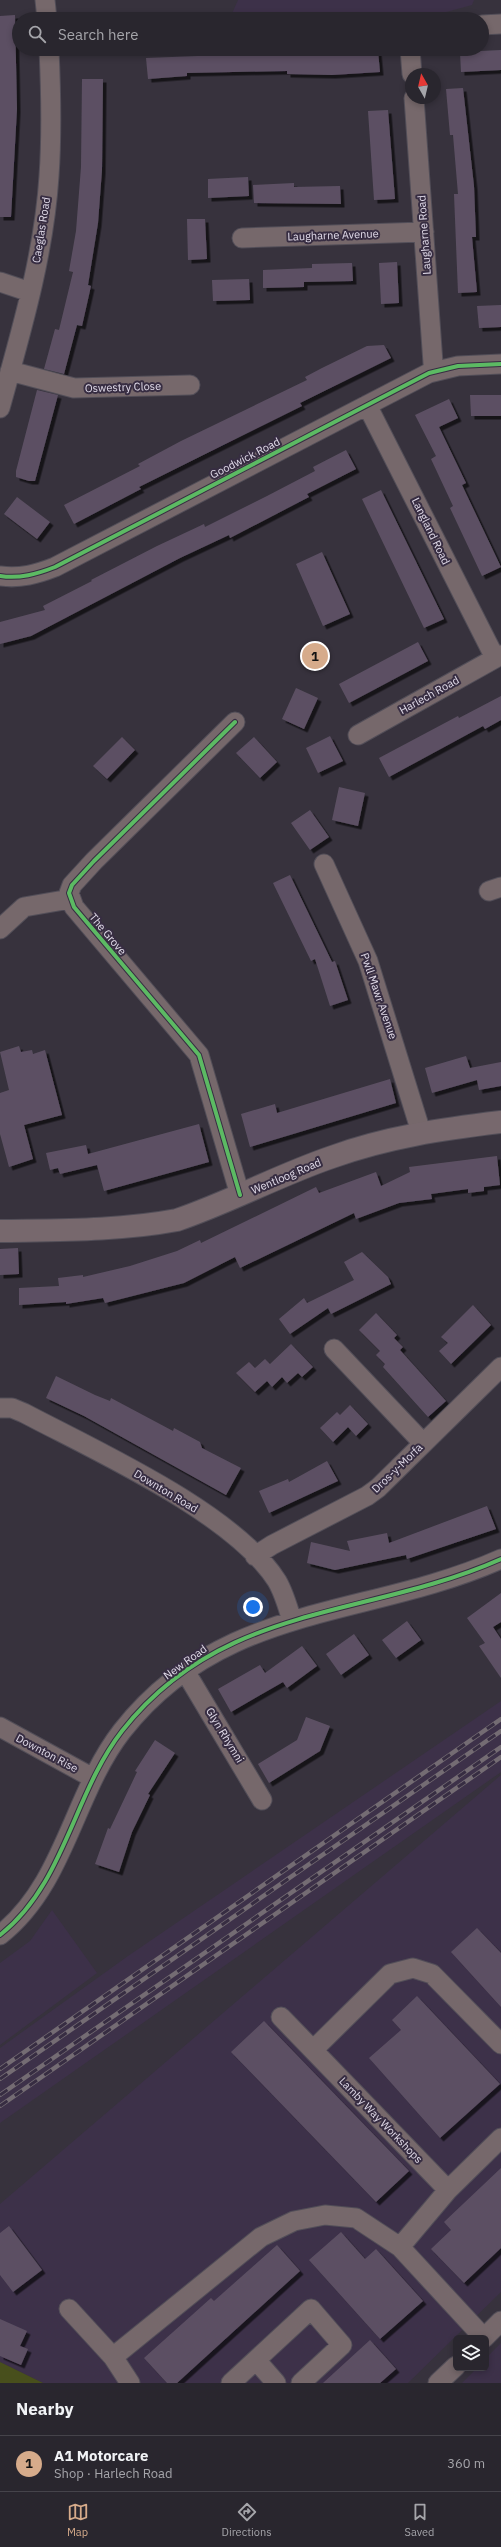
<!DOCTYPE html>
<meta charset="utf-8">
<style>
:root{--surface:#29262e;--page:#312e36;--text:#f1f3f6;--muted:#a5a5aa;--line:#45434a;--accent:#d6ab8b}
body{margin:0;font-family:"IBM Plex Sans",sans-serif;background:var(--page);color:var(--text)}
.controls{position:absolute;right:12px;bottom:12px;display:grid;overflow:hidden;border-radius:6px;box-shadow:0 2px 6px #0003}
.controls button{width:36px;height:36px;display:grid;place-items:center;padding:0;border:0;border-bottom:1px solid var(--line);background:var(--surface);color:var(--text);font:20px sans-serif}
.compass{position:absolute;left:405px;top:68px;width:36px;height:36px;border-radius:50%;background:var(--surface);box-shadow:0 2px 6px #0003;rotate:352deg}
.you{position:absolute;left:253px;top:1607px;width:14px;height:14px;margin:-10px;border:3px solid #fff;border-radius:50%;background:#1a73e8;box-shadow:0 0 0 6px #1a73e833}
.badge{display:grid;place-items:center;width:26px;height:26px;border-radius:50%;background:var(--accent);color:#111;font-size:13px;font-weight:700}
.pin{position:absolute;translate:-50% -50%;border:2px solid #fff;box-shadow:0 1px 4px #0006}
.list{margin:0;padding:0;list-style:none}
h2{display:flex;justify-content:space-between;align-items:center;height:52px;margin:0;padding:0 16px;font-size:17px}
h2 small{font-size:13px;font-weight:400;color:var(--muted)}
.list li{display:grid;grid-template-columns:26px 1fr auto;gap:12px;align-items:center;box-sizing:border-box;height:56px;padding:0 16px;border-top:1px solid var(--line)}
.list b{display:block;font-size:15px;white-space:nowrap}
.list p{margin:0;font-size:13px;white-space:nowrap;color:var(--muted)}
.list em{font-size:13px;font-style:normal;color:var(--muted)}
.icon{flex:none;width:22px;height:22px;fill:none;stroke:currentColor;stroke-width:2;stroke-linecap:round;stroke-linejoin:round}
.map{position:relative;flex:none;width:501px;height:2383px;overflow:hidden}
.search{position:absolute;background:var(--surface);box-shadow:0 2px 6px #0003;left:12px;right:12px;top:12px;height:44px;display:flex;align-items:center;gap:10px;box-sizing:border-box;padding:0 14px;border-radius:22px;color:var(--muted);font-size:15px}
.sheet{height:108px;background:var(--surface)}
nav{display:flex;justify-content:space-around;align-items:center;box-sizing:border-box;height:56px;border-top:1px solid var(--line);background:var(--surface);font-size:11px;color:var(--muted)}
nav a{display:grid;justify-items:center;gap:2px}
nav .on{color:var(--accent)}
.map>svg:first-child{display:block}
.built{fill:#3d3149}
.green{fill:#484f1c}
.building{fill:#5c5063;filter:url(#shadow)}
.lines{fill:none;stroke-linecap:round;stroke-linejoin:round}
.minor-casing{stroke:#524e58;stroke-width:21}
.major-casing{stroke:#524e58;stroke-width:24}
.minor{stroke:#76686b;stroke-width:19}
.major{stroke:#77686d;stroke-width:22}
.rail-casing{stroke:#746c73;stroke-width:4.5}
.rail{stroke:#372d42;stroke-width:3;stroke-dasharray:9;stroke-linecap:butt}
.cycleway-casing{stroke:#372d42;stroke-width:6}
.cycleway{stroke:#5cba63;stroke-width:4}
.labels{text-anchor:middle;stroke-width:4;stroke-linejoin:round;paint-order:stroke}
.street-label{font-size:11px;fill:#e2dcea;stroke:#372d42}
</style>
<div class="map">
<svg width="501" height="2383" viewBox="0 0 501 2383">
<defs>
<filter id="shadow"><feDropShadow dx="3.5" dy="3.5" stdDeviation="0" flood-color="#0009"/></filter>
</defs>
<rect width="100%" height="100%" fill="#37323d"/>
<path class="built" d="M238 0H474L472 5 439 14 230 18Z
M501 1701V1772L0 2123V2048L128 1956Z
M501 1775V2292L408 2383H43L0 2362V2204Z
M52 1910 97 1973 0 2045V1963L30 1941Z
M501 2343V2383H462L477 2368H486V2358Z"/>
<path class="green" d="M0 2362 43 2383H0Z"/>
<path class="building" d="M15 15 17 109 11 217H0V16Z
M329 49V55L378 51 380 72 332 75 287 74V71L187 73V76L148 79 146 58 198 56V50Z
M501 50V70L461 72 460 52Z
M82 79H103L102 170 98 223 88 285 91 286 82 326 77 325 64 374 44 369 55 329 59 330 73 272 69 271 76 231 81 167Z
M463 88 474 186 476 237H472L477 292 458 293 454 194H458L453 135H450L446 89Z
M388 110 395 199 374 200 368 111Z
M248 177 249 196 208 198V179Z
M294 183V187L340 186 341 204 254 203 253 185Z
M187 219H205L207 259 188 260Z
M397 262 399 303 381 304 379 263Z
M352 263 353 281 304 282V287L263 288V270L312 268V264Z
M249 279 250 300 213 301 212 280Z
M501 305V327L479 328 477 306Z
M384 345 391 358 300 403 302 406 139 487 141 489 74 524 64 505 140 466 138 464 181 441 307 380 305 377 322 368 367 346Z
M37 390 58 395 35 481H29L16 477V471Z
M470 395H501V416H471Z
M449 399 458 418 439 427 466 483 462 485 501 567 482 576 450 508 453 506 431 459 436 456 415 415Z
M346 450 356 469 307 494 309 497 230 538 229 535 180 558 31 636 0 644V622L45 610 43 606 92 581 91 580 157 546 204 524 205 527 267 496 315 471 313 467Z
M381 490 444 619 424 628 362 499Z
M17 497 50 522 37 539 4 514Z
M322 552 350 614 323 626 296 564Z
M418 642 428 661 349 703 339 684Z
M296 688 318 698 304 729 282 719Z
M501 696V720L485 729 483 726 389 777 379 758 458 716 459 718Z
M330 736 343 761 318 773 306 748Z
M122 737 135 750 107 779 93 766Z
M254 737 277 762 260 778 236 753Z
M339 787 365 793 358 826 332 820Z
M310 810 329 837 310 850 291 823Z
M290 875 332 962 335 961 348 1000 330 1006 315 959 311 961 273 883Z
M19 1046 21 1052 32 1050 33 1054 45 1050 62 1115 24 1125 33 1159 9 1167 0 1134V1093L9 1090 0 1052Z
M466 1056 470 1068 501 1062V1086L479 1090 477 1080 432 1093 425 1068Z
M390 1079 396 1103 250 1147 241 1114 275 1104 277 1113Z
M199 1124 209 1162 104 1191 97 1165 60 1174 58 1168 50 1170 46 1153 86 1145 88 1154Z
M497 1156 500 1185 484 1187V1191L468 1193V1189L431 1194 432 1199 399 1203 356 1219 354 1213 240 1268 235 1257 184 1283 105 1303 103 1298 66 1304V1302L19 1305V1288L59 1286 58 1278 83 1275V1277L130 1266 177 1251 200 1240 201 1243 316 1187 319 1193 376 1172 381 1186 410 1172 409 1167Z
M18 1248 19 1274 0 1275V1249Z
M362 1252 388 1277 391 1284 331 1314 328 1308 290 1334 279 1319 304 1298 307 1303 354 1280 344 1262Z
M473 1305 491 1325 451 1364 439 1351 448 1343 441 1337Z
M376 1313 397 1335 394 1338 403 1347 400 1350 446 1401 428 1417 383 1367 385 1364 376 1355 380 1351 359 1330Z
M291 1344 313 1367 302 1377 298 1373 287 1383 282 1377 272 1387 267 1381 255 1392 236 1373 249 1362 255 1368 265 1359 270 1364Z
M56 1376 95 1395 110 1401 111 1398 173 1431 174 1428 200 1442 202 1448 241 1468 226 1495 84 1416 46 1398Z
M350 1405 368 1424 356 1436 348 1427 333 1442 320 1428 337 1412 340 1415Z
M327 1461 338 1481 269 1513 259 1491 288 1479 289 1482Z
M487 1506 496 1529 407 1559 406 1555 335 1570 307 1563 311 1542 350 1551 347 1541 387 1533 389 1543Z
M501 1593V1622L493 1627 501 1639V1678L479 1646 485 1643 467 1618Z
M407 1621 421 1640 396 1658 382 1640Z
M354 1634 369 1655 341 1675 326 1654Z
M302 1646 317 1666 287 1688 283 1682 231 1712 218 1689 260 1665 265 1673Z
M306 1717 330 1726 320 1751 269 1783 258 1764 297 1740Z
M155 1740 175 1753 148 1794 150 1795 132 1832 119 1872 95 1864 108 1828 110 1829 137 1772 135 1771Z
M477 1928 501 1953V2007L451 1952Z
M417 1996 500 2084 440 2138 369 2058 401 2030 392 2020Z
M264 2021 409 2171 376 2202 231 2052Z
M501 2168V2248L464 2283 431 2249 451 2230 444 2222Z
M9 2226 42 2270 13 2292 0 2275V2233Z
M341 2232 365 2259 376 2249 423 2301 380 2339 309 2260Z
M277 2245 300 2271 177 2383H167L144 2358 211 2298 214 2301Z
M0 2319 27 2331 20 2346 28 2349 21 2365 0 2356Z
M370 2340 396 2369 380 2383H323Z"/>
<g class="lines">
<defs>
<path id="minor" d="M45 0 47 19
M482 25 501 24
M410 49 412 74
M414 98 433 363 435 371
M242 238 424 232
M0 282 30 292
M10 371 74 388 190 385
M367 405 495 658
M0 408C21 332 44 255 49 176 52 134 51 92 49 49
M0 576C20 579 37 574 55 567L429 373 458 366 501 364
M235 722 94 861 72 885 69 893 74 907 199 1055 240 1195
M358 735 501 655
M324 864 368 961 421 1132
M489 891 501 887
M0 929 24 907 70 899
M334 1349 423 1443
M0 1408H12L24 1413C96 1451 234 1513 277 1581 284 1593 288 1607 292 1621
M255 1556 272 1545 367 1496 378 1488 501 1367
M185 1671 262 1800
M0 1727 93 1778
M0 1935C65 1884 73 1794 122 1731 223 1602 366 1619 501 1559
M281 2017 448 2190 501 2138
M313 2050 390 1974 413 1968 432 1974 501 2044
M400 2247 448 2190
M69 2309 113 2357 130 2383
M484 2338 501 2321
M113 2357 261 2237 294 2221 325 2215 356 2218 400 2247 484 2338
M256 2360 276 2383
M231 2383 311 2309 342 2345 301 2383
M438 2383 456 2366"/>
<path id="major" d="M0 1231C59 1230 118 1231 177 1220 230 1202 279 1175 332 1157 387 1137 443 1129 501 1122"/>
</defs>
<use href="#minor" class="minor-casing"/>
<use href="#major" class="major-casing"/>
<use href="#minor" class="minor"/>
<use href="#major" class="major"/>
<defs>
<path id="rail" d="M0 2069 501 1719
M0 2079 501 1731
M0 2095 501 1747
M0 2106 501 1757"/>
</defs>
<use href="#rail" class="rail-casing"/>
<use href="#rail" class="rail"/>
<defs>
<path id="cycleway" d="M0 576C20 579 37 574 55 567L429 373 458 366 501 364
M235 722 94 861 72 885 69 893 74 907 199 1055 240 1195
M0 1935C65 1884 73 1794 122 1731 223 1602 366 1619 501 1559"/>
</defs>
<use href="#cycleway" class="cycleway-casing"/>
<use href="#cycleway" class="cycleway"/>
</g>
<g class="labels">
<g class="street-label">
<text transform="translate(41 230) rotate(-81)" y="4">Caeglas Road</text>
<text transform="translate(333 235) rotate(-2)" y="4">Laugharne Avenue</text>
<text transform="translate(424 235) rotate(-94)" y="4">Laugharne Road</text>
<text transform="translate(123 387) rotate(-2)" y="4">Oswestry Close</text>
<text transform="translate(245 458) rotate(-27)" y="4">Goodwick Road</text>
<text transform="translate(431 531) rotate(64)" y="4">Langland Road</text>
<text transform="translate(429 695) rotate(-29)" y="4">Harlech Road</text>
<text transform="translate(108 934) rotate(50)" y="4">The Grove</text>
<text transform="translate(379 996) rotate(71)" y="4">Pwll Mawr Avenue</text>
<text transform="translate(286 1176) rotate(-23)" y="4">Wentloog Road</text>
<text transform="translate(397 1468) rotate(-44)" y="4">Dros-y-Morfa</text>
<text transform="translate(166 1491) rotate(31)" y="4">Downton Road</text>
<text transform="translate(185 1662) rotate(-36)" y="4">New Road</text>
<text transform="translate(225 1735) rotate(59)" y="4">Glyn Rhymni</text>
<text transform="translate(47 1753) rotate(28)" y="4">Downton Rise</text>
<text transform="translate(381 2120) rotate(46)" y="4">Lamby Way Workshops</text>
</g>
</g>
</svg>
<div class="controls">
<button><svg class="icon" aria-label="layers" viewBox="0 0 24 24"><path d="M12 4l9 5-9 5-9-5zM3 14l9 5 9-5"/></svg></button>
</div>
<svg class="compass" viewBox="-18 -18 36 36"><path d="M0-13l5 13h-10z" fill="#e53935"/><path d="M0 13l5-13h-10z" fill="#a5a5aa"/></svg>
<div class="you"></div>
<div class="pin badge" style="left:315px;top:656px">1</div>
<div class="search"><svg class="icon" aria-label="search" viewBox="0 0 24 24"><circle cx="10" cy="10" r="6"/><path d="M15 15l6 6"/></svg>Search here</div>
</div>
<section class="sheet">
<h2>Nearby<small></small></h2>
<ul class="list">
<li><span class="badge">1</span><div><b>A1 Motorcare</b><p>Shop · Harlech Road</p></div><em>360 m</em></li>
</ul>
</section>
<nav>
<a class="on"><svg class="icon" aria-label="map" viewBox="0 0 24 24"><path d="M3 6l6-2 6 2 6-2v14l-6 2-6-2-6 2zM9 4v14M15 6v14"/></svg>Map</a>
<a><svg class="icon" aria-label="directions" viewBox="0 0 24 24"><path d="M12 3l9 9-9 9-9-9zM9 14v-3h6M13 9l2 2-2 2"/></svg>Directions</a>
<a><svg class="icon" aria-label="saved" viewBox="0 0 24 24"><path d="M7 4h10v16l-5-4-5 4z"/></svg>Saved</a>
</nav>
